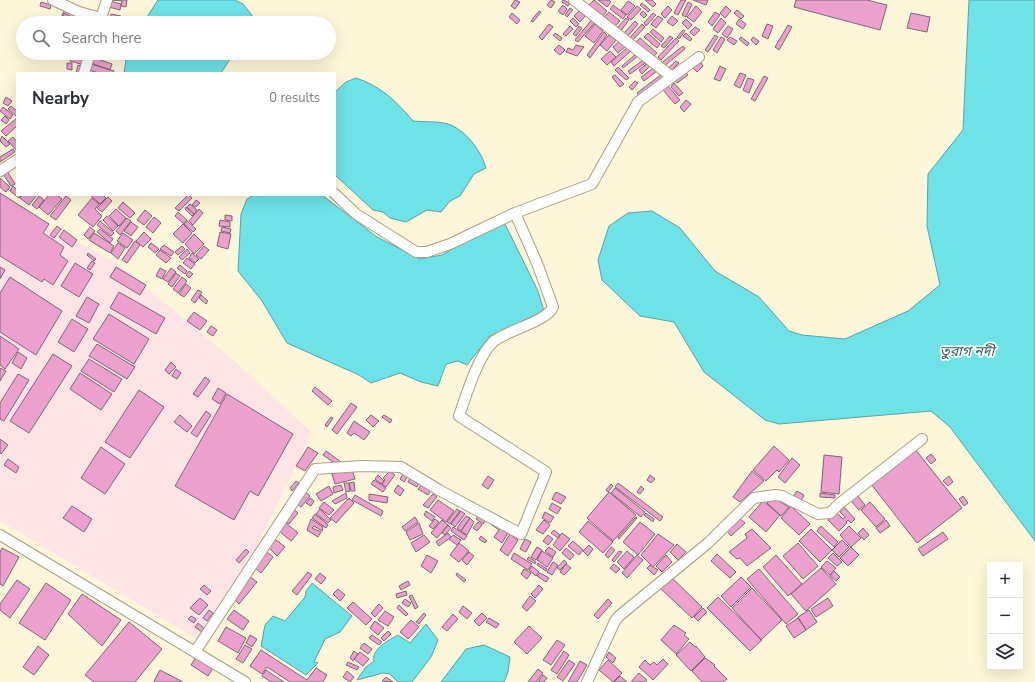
<!DOCTYPE html>
<meta charset="utf-8">
<style>
:root{--surface:#fff;--page:#f2f2f3;--text:#2b2b33;--muted:#7c7c81;--line:#e1e1e2}
body{margin:0;font-family:"Nunito Sans","Noto Sans Bengali",sans-serif;background:var(--page);color:var(--text)}
.controls{position:absolute;right:12px;bottom:12px;display:grid;overflow:hidden;border-radius:0px;box-shadow:0 4px 16px #0002}
.controls button{width:36px;height:36px;display:grid;place-items:center;padding:0;border:0;border-bottom:1px solid var(--line);background:var(--surface);color:var(--text);font:20px sans-serif}
.list{margin:0;padding:0;list-style:none}
h2{display:flex;justify-content:space-between;align-items:center;height:52px;margin:0;padding:0 16px;font-size:17px}
h2 small{font-size:13px;font-weight:400;color:var(--muted)}
.icon{flex:none;width:22px;height:22px;fill:none;stroke:currentColor;stroke-width:2;stroke-linecap:round;stroke-linejoin:round}
.map{position:relative;flex:none;width:1035px;height:682px;overflow:hidden}
.search{position:absolute;background:var(--surface);box-shadow:0 4px 16px #0002;left:16px;top:16px;width:320px;height:44px;display:flex;align-items:center;gap:10px;box-sizing:border-box;padding:0 14px;border-radius:22px;color:var(--muted);font-size:15px}
.panel{position:absolute;background:var(--surface);box-shadow:0 4px 16px #0002;left:16px;top:72px;width:320px;height:124px;border-radius:0px}
.map>svg:first-child{display:block}
.industrial{fill:#ffe4e6}
.water{fill:#6de2e7;stroke:#55a6a6}
.building{fill:#eba0cd;stroke:#816776}
.lines{fill:none;stroke-linecap:round;stroke-linejoin:round}
.street-casing{stroke:#a7a085;stroke-width:12}
.street{stroke:#fff;stroke-width:10}
.labels{text-anchor:middle;stroke-width:3.5;stroke-linejoin:round;paint-order:stroke}
.water-label{font-size:14px;font-style:italic;fill:#2c5e61;stroke:#fff}
</style>
<div class="map">
<svg width="1035" height="682" viewBox="0 0 1035 682">
<rect width="100%" height="100%" fill="#fdf6d8"/>
<path class="industrial" d="M0 190 50 227 117 263 238 364 312 433 208 646 0 521Z"/>
<path class="water" d="M158 0H235L243 4 254 18 253 23H143Z
M969 0H1035V541L950 427 931 411 779 424 765 420 704 372 674 322 640 316 602 280 598 260 609 226 628 213 652 211 680 228 715 271 759 297 789 331 802 335 845 339 908 311 940 285 927 226 928 174 963 130Z
M127 53H234L221 73H124Z
M356 78C381 86 397 102 413 121 423 122 442 121 451 125 468 133 481 151 486 168L474 174 460 196 450 201 441 212 427 210 406 222 390 218 383 212 373 210 335 175V92L346 82Z
M254 195H322L377 237 420 259 442 255 483 231 504 222 538 291 544 311 490 336 467 365 458 361 446 364 438 386 421 382 400 373 371 383 359 375 287 343 262 301 238 271 241 214 247 199Z
M312 583 352 616 340 632 325 639 314 662 318 663 306 675 261 646 265 625 273 616 285 621 305 597 306 591Z
M426 624 438 640 431 657 412 682H398L390 674 383 673 357 680 365 668 374 661C371 649 389 640 398 635L410 643Z
M484 645 510 657 508 672 504 682H441L466 649Z"/>
<path class="building" d="M112 0H127L126 7 121 6 122 1Z
M515 0 520 2 515 9 511 6Z
M551 0 555 2 551 8 547 5Z
M563 0 570 3 568 6 562 2Z
M594 0 607 11 602 17 588 6Z
M598 0H609L611 2 607 7Z
M645 0H652L656 4 653 7Z
M681 0H686L678 15 674 13Z
M693 0H708L706 5Z
M796 0H867L887 5 880 30 794 7Z
M110 1 121 4 120 10 109 7Z
M628 1 635 6 627 15 621 10Z
M41 2 51 5 50 9 40 6Z
M688 2 692 4 686 17 682 15Z
M642 3 650 10 648 12 640 5Z
M563 5 567 9 563 15 558 11Z
M613 5 626 15 623 19 610 9Z
M637 6 641 9 631 20 627 17Z
M668 6 672 10 665 18 661 14Z
M696 6 702 12 694 22 687 17Z
M726 6 731 11 725 18 720 13Z
M66 7 82 16 79 23 62 15Z
M570 8 573 10 567 17 565 15Z
M737 10 744 16 741 19 734 13Z
M539 11 541 12 533 22 531 21Z
M579 11 585 16 580 22 574 16Z
M643 11 647 15 644 18 640 14Z
M609 12 620 21 615 26 604 17Z
M715 12 720 15 712 26 708 22Z
M64 13 81 23H70L61 17Z
M512 13 520 20 517 24 509 17Z
M653 13 656 15 646 26 644 23Z
M911 13 930 17 927 32 907 28Z
M111 14 121 16 120 21 110 19Z
M658 16 663 19 656 28 651 24Z
M672 16 678 21 673 26 667 22Z
M594 17 597 20 578 42 575 40Z
M573 18 579 24 576 27 570 21Z
M626 18 629 20 620 32 616 29Z
M721 18 726 23 718 33 713 29Z
M109 19 122 22V23L108 22Z
M686 19 692 25 688 29 682 23Z
M739 19 746 24 743 29 736 24Z
M635 21 638 24 627 37 623 34Z
M549 24 553 27 542 40 539 37Z
M595 24 603 31 594 43 585 36Z
M642 24 645 27 631 42 628 40Z
M767 24 773 26 768 39 762 36Z
M788 25 792 27 779 50 775 47Z
M570 26 573 29 566 36 563 34Z
M579 26 582 28 576 36 573 34Z
M728 26 733 29 727 38 722 34Z
M695 27 700 30 694 36 690 32Z
M653 29 664 38 661 42 650 32Z
M683 30 685 31 679 39 677 37Z
M604 32 607 35 590 58 587 55Z
M555 33 562 38 560 41 553 35Z
M648 33 660 44 657 48 644 37Z
M686 33 692 39 690 41 683 36Z
M609 35 616 40 607 51 600 45Z
M715 35 718 37 708 52 705 50Z
M670 36 673 38 664 48 661 46Z
M721 37 725 39 717 53 713 50Z
M730 37 737 41 734 45 727 40Z
M741 37 749 43 747 46 739 39Z
M753 37 759 41 756 45 751 40Z
M640 38 657 53 653 57 636 42Z
M676 38 679 41 661 60 658 57Z
M622 39 627 45 618 53 613 47Z
M559 45 565 50 560 55 554 50Z
M576 45 584 47 577 56 566 52 568 48 573 50Z
M630 45 633 49 614 66 611 62Z
M683 46 685 49 663 67 660 64Z
M610 51 616 57 607 65 601 59Z
M69 53H82L88 55 86 59Z
M96 53 112 54 111 59 95 56Z
M636 54 638 56 623 68 622 66Z
M71 56 85 60 84 65 70 61Z
M92 57 112 64 110 70 91 63Z
M646 58 648 61 630 74 628 71Z
M676 61 679 63 668 74 665 71Z
M700 61 703 66 697 72 693 68Z
M649 62 651 65 642 74 639 70Z
M67 63H72V70L67 69Z
M91 64 114 71 113 73H98L89 70Z
M78 65 84 67 82 73H76Z
M720 66 726 69 720 81 714 79Z
M618 67 629 78 626 80 615 70Z
M655 67 657 71 644 81 641 77Z
M684 70 688 75 677 83 674 80Z
M740 73 746 75 740 88 734 85Z
M662 74 665 79 641 99 637 93Z
M615 75 624 84 620 87 612 77Z
M764 76 768 78 755 101 751 99Z
M748 78 754 80 749 93 743 90Z
M635 81 638 83 632 90 629 87Z
M674 83 683 93 679 96 671 87Z
M668 86 680 100 675 104 663 90Z
M6 97 12 101 8 106 3 103Z
M686 100 691 104 684 112 680 107Z
M11 106 17 111V117L8 109Z
M3 107 13 115 10 119 0 111Z
M5 116 9 120 6 124 1 120Z
M17 118V126L6 136 1 131Z
M2 136 10 144 6 147 0 141Z
M13 137 17 142V151L8 141Z
M13 149 15 152 0 162V157Z
M7 171 15 184 11 186 3 174Z
M0 178 10 187 6 192 0 187Z
M13 186 17 190V195H22L19 198 10 191Z
M0 193 49 224 43 233 64 247 60 255 68 261 53 285 44 279 42 282 0 256Z
M22 195H37L29 205 20 198Z
M49 195H57L62 199 48 215 39 207Z
M90 195H103L106 198 100 204Z
M188 195 192 198 179 211 175 208Z
M39 196 44 200 37 209 32 205Z
M66 196 71 200 56 220 50 216Z
M108 197 112 201 102 212 97 208Z
M92 198 99 204 95 209 102 216 93 227 78 215Z
M196 200 200 203 196 207 192 205Z
M123 202 135 213 130 218 118 208Z
M190 204 197 210 194 214 187 207Z
M186 207 194 214 192 216 185 209Z
M116 209 126 218 119 226 109 216Z
M199 209 203 213 193 225 189 221Z
M145 210 152 216 144 225 137 220Z
M178 212 187 220 184 224 175 216Z
M225 215 232 216V221L225 220Z
M107 216 118 226 113 231 103 220Z
M154 217 161 223 153 233 146 227Z
M127 218 131 221 120 235 116 231Z
M220 220 230 222V227L219 226Z
M100 221 114 233 111 236 97 225Z
M187 221 196 229 193 232 184 224Z
M131 222 138 227 131 236 124 231Z
M183 224 192 233 183 243 173 234Z
M57 226 61 229 54 238 50 235Z
M90 227 95 231 88 239 84 235Z
M222 227 231 229 230 233 221 231Z
M100 229 113 239 110 243 97 232Z
M64 230 77 240 72 247 59 237Z
M144 232 151 239 143 247 136 241Z
M220 232 231 234 228 249 217 246Z
M94 233 114 246 110 253 89 240Z
M123 233 133 240 127 248 117 241Z
M194 234 204 244 194 254 185 244Z
M135 241 140 245 127 263 122 260Z
M118 243 125 248 118 259 111 253Z
M151 243 159 249 155 253 148 247Z
M164 245 174 252 171 256 160 249Z
M182 246 185 249 178 255 175 252Z
M204 246 209 250 201 259 196 255Z
M187 249 190 253 182 260 179 257Z
M160 250 171 258 166 263 156 255Z
M88 253 96 259 94 261 87 255Z
M192 253 199 259 195 263 189 258Z
M187 258 195 264 191 269 183 263Z
M92 261 95 263 90 270 87 268Z
M75 263 93 274 79 297 61 286Z
M180 265 187 271 185 274 177 268Z
M0 267 5 270 0 279Z
M116 267 146 285 140 295 110 277Z
M160 268 166 271 162 279 156 276Z
M171 268 176 272 168 282 163 279Z
M189 271 193 274 189 278 186 275Z
M176 273 180 276 172 287 168 284Z
M10 277 62 311 36 355 0 332V293Z
M182 277 187 281 178 293 173 289Z
M186 284 191 288 184 297 179 294Z
M198 290 202 292 195 303 191 300Z
M119 292 165 318 156 334 110 308Z
M201 295 208 301 206 304 199 298Z
M87 297 99 304 89 323 76 316Z
M194 312 207 321 200 330 187 321Z
M109 314 149 339 134 364 93 339Z
M72 319 88 329 74 352 58 342Z
M211 326 217 330 213 336 207 332Z
M0 336 19 349 5 369 0 365Z
M97 344 135 367 127 379 89 356Z
M18 352 27 358 21 369 12 363Z
M53 354 72 366 29 433 10 421Z
M89 359 122 379 114 392 81 371Z
M171 362 176 367 169 374 165 370Z
M0 368 6 371 0 381Z
M176 369 181 373 177 379 172 376Z
M80 373 112 394 101 410 70 389Z
M18 374 29 380 4 421 0 419V403Z
M205 377 210 381 198 397 193 394Z
M315 387 332 401 328 405 312 391Z
M218 388 226 393 220 404 212 399Z
M139 390 164 407 130 458 105 442Z
M227 394 293 434 258 496 250 491 234 520 175 486Z
M351 403 357 407 337 434 332 430Z
M206 411 211 415 197 437 191 433Z
M180 415 192 426 187 432 174 422Z
M371 415 379 421 373 427 366 420Z
M384 415 392 420 390 423 382 417Z
M331 417 333 418 327 427 325 425Z
M354 421 370 432 364 440 354 433 351 436 347 433Z
M0 439 8 445 1 454 0 453Z
M774 446 789 460 779 472 777 470 766 481 753 470Z
M101 447 125 464 105 494 81 478Z
M308 447 318 453 305 471 296 466Z
M915 449 962 508 917 543 871 484Z
M326 451 341 462 339 466 323 455Z
M931 454 936 460 931 464 926 458Z
M824 455 842 457 839 494 821 492Z
M792 458 800 465 785 483 778 477Z
M8 459 19 467 16 473 4 465Z
M352 469 355 479 335 484 332 474Z
M390 471 395 475 386 487 382 484 385 480 383 478Z
M752 471 764 481 740 502 733 497Z
M403 474 408 476 404 482 400 479Z
M378 475 384 481 381 484 375 479Z
M650 475 655 479 651 483 647 480Z
M488 476 494 480 488 489 482 485Z
M949 476 953 482 948 486 943 481Z
M410 478 419 483 417 487 408 482Z
M374 480 386 488 383 492 371 484Z
M296 481 299 483 292 491 290 488Z
M354 482 355 491H351L349 483Z
M344 483H349L350 491 346 492Z
M618 483 663 517 660 521 615 487Z
M422 484 431 490 428 495 418 489Z
M611 484 613 486 608 492 606 490Z
M341 485 343 490 334 493 333 487Z
M398 485 404 490 400 496 394 491Z
M329 486 333 494 321 501 316 494Z
M641 486 644 489 640 494 637 492Z
M615 488 645 512 641 517 611 493Z
M797 491 804 495 801 501 793 497Z
M305 492 310 496 301 507 296 503Z
M556 492 566 497 561 504 552 499Z
M609 492 636 515 613 541 587 518Z
M346 493 347 498 335 504 332 501Z
M820 493 835 495V498L820 497Z
M369 494 388 497 387 503 369 500Z
M433 494 437 497 428 508 423 505Z
M355 495 383 511 381 516 352 500Z
M857 495 865 505 859 510 851 501Z
M963 496 968 503 964 506 959 499Z
M772 497 789 507 781 516 767 503Z
M310 498 314 501 311 506 306 503Z
M349 498 354 503 336 523 330 518Z
M438 500 454 511 446 522 430 510Z
M763 501 780 515 766 532 749 517Z
M324 502 334 510 329 515 319 508Z
M870 502 885 519 876 527 861 510Z
M552 503 561 508 557 514 549 509Z
M72 506 92 519 84 532 63 518Z
M791 506 810 524 799 535 781 518Z
M844 507 855 519 851 523 848 520 846 522 847 523 839 531 828 520 836 512 843 519 845 517 840 512Z
M293 509 298 513 289 524 284 520Z
M320 509 331 520 328 523 316 514Z
M457 509 460 511 450 524 447 522Z
M426 511 435 517 432 521 424 515Z
M461 511 465 514 455 527 451 524Z
M545 512 554 517 550 523 542 518Z
M646 513 654 519 653 522 644 515Z
M315 514 328 525 326 528 312 518Z
M479 515 486 520 483 524 476 519Z
M466 516 470 518 461 531 457 528Z
M415 517 418 522 405 531 402 527Z
M636 517 637 518 619 539 618 537Z
M470 518 474 522 467 535 461 531Z
M739 518 745 523 731 536 726 530Z
M311 519 323 527 322 531 314 526 312 528 321 532 318 537 307 530Z
M435 519 439 522 433 529 429 526Z
M442 520 448 525 437 538 431 533Z
M544 520 550 525 543 534 536 530Z
M886 520 890 526 880 533 876 528Z
M588 521 613 542 603 553 579 532Z
M478 522 482 525 477 531 473 528Z
M640 522 655 534 638 555 623 542Z
M286 523 298 533 291 541 279 531Z
M419 523 423 534 410 540 406 532Z
M494 523 508 533 502 543 494 537 499 530 492 525Z
M448 525 451 528 445 535 442 533Z
M821 526 838 542 834 547 817 531Z
M849 526 861 538 851 547 840 535Z
M453 527 467 536 464 540 451 531Z
M863 528 869 535 864 540 858 533Z
M752 529 771 548 747 566 740 558 737 559 729 552 747 538 745 534Z
M811 529 832 550 820 562 799 541Z
M554 530 560 535 558 538 551 533Z
M943 532 948 539 923 556 918 549Z
M448 533 451 537 439 546 436 542Z
M562 533 570 539 560 551 553 545Z
M510 534 518 540 508 556 500 550Z
M658 534 674 545 653 567 641 555Z
M424 535 430 542 416 552 411 543Z
M453 535 461 540 457 545 449 539Z
M548 535 553 539 548 545 543 541Z
M481 536 487 541 485 543 479 539Z
M275 539 285 547 277 556 268 547Z
M525 539 531 542 526 552 520 549Z
M842 540 849 547 839 557 832 550Z
M573 541 583 550 579 555 568 546Z
M459 543 469 551 459 562 450 555Z
M798 543 818 566 803 579 783 556Z
M677 544 686 552 678 560 670 552Z
M589 545 593 549 588 556 583 551Z
M537 547 542 550 536 560 531 557Z
M549 547 556 552 553 557 545 551Z
M611 547 615 550 608 558 605 555Z
M851 547 859 555 848 566 840 558Z
M2 548 19 557 3 586 0 584V552Z
M566 548 574 555 570 560 562 553Z
M246 549 249 552 239 563 236 560Z
M542 551 553 558 547 567 537 560Z
M619 551 622 552 614 562 612 560Z
M627 551 634 557 624 569 617 562Z
M267 552 273 557 261 573 255 568Z
M469 552 474 556 467 565 462 560Z
M514 553 532 564 528 570 511 559Z
M833 553 842 562 837 566 828 558Z
M717 554 736 572 730 578 711 561Z
M427 555 438 561 431 573 421 566Z
M637 555 643 560 627 578 622 573Z
M666 555 672 562 662 572 656 566Z
M776 555 802 584 788 596 763 567Z
M529 557 536 562 535 564 527 559Z
M564 560 567 563 560 570 557 568Z
M827 561 836 568 830 575 821 567Z
M553 562 558 565 552 575 547 572Z
M538 563 547 569 546 571 537 565Z
M566 564 571 568 564 575 560 572Z
M614 564 620 569 616 573 610 568Z
M650 565 658 570 654 575 647 568Z
M532 566 539 572 536 576 529 570Z
M821 568 836 584 806 611 791 594Z
M524 569 531 573 527 579 521 574Z
M759 569 798 614 786 624 747 579Z
M834 571 840 577 836 581 830 576Z
M308 572 312 575 297 595 292 591Z
M320 573 326 578 321 584 315 579Z
M457 573 466 580 464 582 456 575Z
M540 573 549 578 546 582 537 576Z
M669 575 702 607 692 618 659 587Z
M249 576 257 582 239 604 232 597Z
M741 577 751 587 731 607 721 596Z
M17 580 30 589 10 618 0 610V604Z
M408 581 410 585 401 590 399 586Z
M46 583 71 600 45 640 19 623Z
M204 585 211 591 207 595 200 589Z
M539 585 543 589 535 598 531 594Z
M752 588 782 620 761 640 732 608Z
M338 589 345 595 340 601 333 594Z
M406 591 407 595 397 598 396 594Z
M82 594 121 620 102 646 68 614Z
M412 595 418 607 415 609 409 596Z
M530 596 536 601 527 611 522 607Z
M718 597 762 640 750 651 707 608Z
M200 598 208 605 199 615 190 608Z
M828 598 833 606 816 617 811 609Z
M405 599 411 603 408 607 402 603Z
M608 599 612 603 598 619 594 615Z
M353 602 372 619 366 625 347 608Z
M379 604 383 608 375 617 371 613Z
M399 605 408 614 406 616 397 608Z
M463 606 472 613 467 619 459 612Z
M703 608 707 612 698 621 694 617Z
M209 610 213 613 207 621 203 618Z
M234 610 249 621 243 630 227 619Z
M809 610 817 622 806 630 798 617Z
M385 611 394 617 388 626 378 620Z
M424 613 426 615 419 624 416 622Z
M482 613 487 618 479 626 474 621Z
M453 614 458 619 447 631 442 627Z
M191 616 196 619 194 623 188 619Z
M489 618 499 624 496 628 486 622Z
M798 618 806 630 794 638 786 626Z
M411 620 419 627 408 639 400 632Z
M375 621 384 628 378 635 370 628Z
M129 622 162 649 135 682H94L85 675Z
M198 623 205 629 202 632 195 627Z
M674 625 686 633 684 635 689 639 676 654 661 640Z
M529 626 542 638 527 654 514 642Z
M226 627 246 638 238 653 218 641Z
M388 631 391 634 384 641 381 638Z
M250 635 257 639 252 647 246 643Z
M372 635 382 642 379 645 369 638Z
M557 640 565 645 551 665 543 660Z
M690 642 695 647 696 646 705 657 691 671 676 655Z
M364 643 372 649 368 654 360 648Z
M245 645 252 649 243 663 236 659Z
M38 646 49 655 34 675 23 667Z
M261 650 307 680 316 668 327 675 323 682H290L267 667 262 674 250 666Z
M354 651 358 654 353 661 350 658Z
M564 651 569 655 557 674 551 670Z
M360 652 369 659 363 666 354 659Z
M609 652 616 658 613 663 606 657Z
M196 657 213 668 208 676 191 665Z
M705 658 715 665 714 666 727 679 723 682H702L692 671Z
M663 659 668 664 653 680 639 667 645 660 650 665 654 662 657 665Z
M569 660 575 664 563 681 557 677Z
M608 660 622 673 613 682 599 670Z
M580 661 587 665 577 682H568Z
M348 662 359 667 357 670 346 665Z
M538 669 543 673 536 682H528Z
M160 670 183 682H155L154 681Z
M266 670 284 682H271L262 676Z
M347 671 354 677 350 682 343 677Z
M639 673 647 680 645 682H631Z
M543 675 547 678 544 682H538Z
M620 676 627 682H614Z
M386 677 393 682 382 681Z"/>
<g class="lines">
<defs>
<path id="street" d="M53 0 79 12 101 18 107 0
M574 0 672 77
M84 73 90 53
M0 171 17 160
M335 194 356 214 416 252H427L450 244 515 213 592 184 638 102 699 57
M0 535 245 682
M195 652 315 469 362 466 401 467 439 490 521 534 546 472 459 416C466 396 478 355 494 341 508 330 548 321 553 307L537 263 515 213
M587 682 615 621 619 616 708 543 754 498 775 495 782 496 818 514 830 513 839 504 922 439"/>
</defs>
<use href="#street" class="street-casing"/>
<use href="#street" class="street"/>
</g>
<g class="labels">
<g class="water-label">
<text x="967" y="356">তুরাগ নদী</text>
</g>
</g>
</svg>
<div class="controls">
<button>+</button>
<button>−</button>
<button><svg class="icon" aria-label="layers" viewBox="0 0 24 24"><path d="M12 4l9 5-9 5-9-5zM3 14l9 5 9-5"/></svg></button>
</div>
<div class="search"><svg class="icon" aria-label="search" viewBox="0 0 24 24"><circle cx="10" cy="10" r="6"/><path d="M15 15l6 6"/></svg>Search here</div>
<section class="panel">
<h2>Nearby<small>0 results</small></h2>
<ul class="list">
</ul>
</section>
</div>
